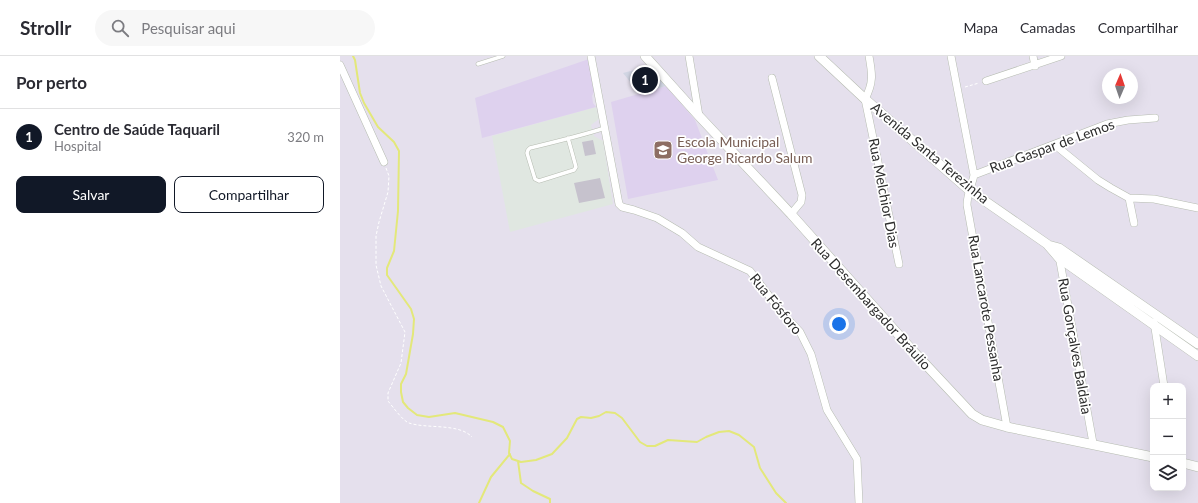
<!DOCTYPE html>
<html lang="pt">
<meta charset="utf-8">
<style>
:root{--surface:#fff;--page:#f7f7f7;--text:#2b2b33;--muted:#7c7c81;--line:#e1e1e2;--accent:#111827}
body{margin:0;font-family:Lato,sans-serif;background:var(--page);color:var(--text)}
.controls{position:absolute;right:12px;bottom:12px;display:grid;overflow:hidden;border-radius:8px;box-shadow:0 4px 16px #0002}
.controls button{width:36px;height:36px;display:grid;place-items:center;padding:0;border:0;border-bottom:1px solid var(--line);background:var(--surface);color:var(--text);font:20px sans-serif}
.compass{position:absolute;left:762px;top:12px;width:36px;height:36px;border-radius:50%;background:var(--surface);box-shadow:0 4px 16px #0002;rotate:2deg}
.you{position:absolute;left:499px;top:268px;width:14px;height:14px;margin:-10px;border:3px solid #fff;border-radius:50%;background:#1a73e8;box-shadow:0 0 0 6px #1a73e833}
.badge{display:grid;place-items:center;width:26px;height:26px;border-radius:50%;background:var(--accent);color:#fff;font-size:13px;font-weight:700}
.pin{position:absolute;translate:-50% -50%;border:2px solid #fff;box-shadow:0 1px 4px #0006}
.list{margin:0;padding:0;list-style:none}
h2{display:flex;justify-content:space-between;align-items:center;height:52px;margin:0;padding:0 16px;font-size:17px}
h2 small{font-size:13px;font-weight:400;color:var(--muted)}
.list li{display:grid;grid-template-columns:26px 1fr auto;gap:12px;align-items:center;box-sizing:border-box;height:56px;padding:0 16px;border-top:1px solid var(--line)}
.list b{display:block;font-size:15px;white-space:nowrap}
.list p{margin:0;font-size:13px;white-space:nowrap;color:var(--muted)}
.list em{font-size:13px;font-style:normal;color:var(--muted)}
.actions{display:flex;gap:8px;padding:12px 16px}
.actions a{flex:1;padding:9px 0;border:1px solid var(--accent);border-radius:8px;text-align:center;font-size:14px;color:var(--accent)}
.actions .main{background:var(--accent);color:#fff}
.icon{flex:none;width:22px;height:22px;fill:none;stroke:currentColor;stroke-width:2;stroke-linecap:round;stroke-linejoin:round}
.map{position:relative;flex:none;width:858px;height:447px;overflow:hidden}
header{display:flex;align-items:center;gap:24px;box-sizing:border-box;height:56px;padding:0 20px;background:var(--surface);border-bottom:1px solid var(--line)}
header strong{font-size:19px}
nav{display:flex;gap:22px;margin-inline-start:auto;font-size:14px}
.search{width:280px;height:36px;background:var(--page);display:flex;align-items:center;gap:10px;box-sizing:border-box;padding:0 14px;border-radius:22px;color:var(--muted);font-size:15px}
main{display:flex}
aside{flex:1;background:var(--surface)}
.map>svg:first-child{display:block}
.industrial{fill:#e0e7e1}
.education{fill:#ded1ee}
.medical{fill:#d1d5e3}
.lines{fill:none;stroke-linecap:round;stroke-linejoin:round}
.stream{stroke:#e3e87a;stroke-width:2}
.building{fill:#c6c2cd}
.lane-casing{stroke:#b6bcb1;stroke-width:4.5}
.street-casing{stroke:#b6bcb1;stroke-width:8}
.secondary-casing{stroke:#b6bcb1;stroke-width:10}
.path{stroke:#fff;stroke-width:1;stroke-dasharray:3 2;stroke-linecap:butt}
.lane{stroke:#fff;stroke-width:3.5}
.street{stroke:#fff;stroke-width:7}
.secondary{stroke:#fff;stroke-width:9}
.labels{text-anchor:middle;stroke-width:3.5;stroke-linejoin:round;paint-order:stroke}
.education-label{font-size:14px;fill:#785e54;stroke:#fff;text-anchor:start}
.street-label{font-size:14px;fill:#2d2d2d;stroke:#fff}
</style>
<header>
<strong>Strollr</strong>
<div class="search"><svg class="icon" aria-label="search" viewBox="0 0 24 24"><circle cx="10" cy="10" r="6"/><path d="M15 15l6 6"/></svg>Pesquisar aqui</div>
<nav><a>Mapa</a><a>Camadas</a><a>Compartilhar</a></nav>
</header>
<main>
<aside>
<h2>Por perto<small></small></h2>
<ul class="list">
<li><span class="badge">1</span><div><b>Centro de Saúde Taquaril</b><p>Hospital</p></div><em>320 m</em></li>
</ul>
<div class="actions"><a class="main">Salvar</a><a>Compartilhar</a></div>
</aside>
<div class="map">
<svg width="858" height="447" viewBox="0 0 858 447">
<rect width="100%" height="100%" fill="#e5e0ed"/>
<path class="industrial" d="M256 51 259 63 251 69 254 80 263 85 273 148 170 176 152 80Z"/>
<path class="education" d="M249 3 255 34 252 40 253 47 256 51 142 82 135 42Z
M326 30 355 64 378 124 288 143 271 46Z"/>
<path class="medical" d="M310 10 326 30 300 38 283 17Z"/>
<g class="lines">
<path class="stream" d="M13 0 15 4 20 37 24 47 38 71 54 86 59 95 58 155 54 195 47 212V219L71 253 74 263 73 278 66 318 61 328V336L63 346 68 352 77 359 89 361 115 357 153 366 163 371 170 385 169 397 172 403 181 406 196 404 212 398 227 382 237 363 241 361 251 362 259 360 266 356 275 357 282 362 300 386 307 390H315L328 384 357 386 366 381 379 376 389 375 399 379 414 391 420 412 436 437 446 447
M178 405 181 427 193 435 210 443V447
M139 447 151 421 170 398"/>
</g>
<path class="building" d="M253 84 256 98 245 100 242 86Z
M260 122 265 142 239 147 234 127Z"/>
<g class="lines">
<defs>
<path id="lane" d="M138 8 163 0
M228 82 236 111 234 114 199 125 195 123 187 97 188 94 190 92C215 86 240 80 265 72"/>
<path id="street" d="M251 0 279 148 282 151 294 154 317 162 342 177 358 191 410 215 443 258 460 276 471 298 487 354 517 403 519 447
M349 0 359 60
M529 0C532 17 534 26 525 43L559 208
M611 0 634 119C632 129 627 138 627 149L667 371
M693 0 695 10
M0 9 44 106
M432 22 462 139 461 146 451 158
M646 25 721 0
M715 89 758 124 771 132 789 142 814 143 858 152
M634 119 767 68 788 64 815 62
M789 142 794 167
M719 200 753 387
M814 266 824 330"/>
<path id="secondary" d="M305 0 359 60 451 158 574 296 632 358 642 364 667 371 813 401
M479 0 525 43 629 134 707 188 719 202 858 300
M708 189 719 192 858 288
M843 407 858 411"/>
</defs>
<use href="#lane" class="lane-casing"/>
<use href="#street" class="street-casing"/>
<use href="#secondary" class="secondary-casing"/>
<path class="path" d="M625 31 639 27
M46 112 49 120 48 136 39 166 36 180V209L41 230 65 276 61 307 48 337V345C53 351 63 365 69 367 87 373 119 367 132 381"/>
<use href="#lane" class="lane"/>
<use href="#street" class="street"/>
<use href="#secondary" class="secondary"/>
</g>
<defs>
<symbol id="school-square" viewBox="-11 -11 22 22"><rect x="-9" y="-9" width="18" height="18" rx="4" fill="#8d6e63" stroke="#fff"/><path d="M0-5L7-2L0 1L-7-2ZM-4 1L0 2.5L4 1V4Q0 6-4 4Z" fill="#fff"/></symbol>
</defs>
<g fill-rule="evenodd">
<use href="#school-square" x="312" y="83" width="22" height="22"/>
</g>
<g class="labels">
<g class="education-label">
<text x="337" y="91">Escola Municipal<tspan x="337" dy="16">George Ricardo Salum</tspan></text>
</g>
<g class="street-label">
<text transform="translate(712 90) rotate(-20)" y="5">Rua Gaspar de Lemos</text>
<text transform="translate(590 97) rotate(40)" y="5">Avenida Santa Terezinha</text>
<text transform="translate(544 137) rotate(79)" y="5">Rua Melchior Dias</text>
<text transform="translate(436 248) rotate(51)" y="5">Rua Fósforo</text>
<text transform="translate(531 248) rotate(48)" y="5">Rua Desembargador Bráulio</text>
<text transform="translate(646 252) rotate(80)" y="5">Rua Lancarote Pessanha</text>
<text transform="translate(735 290) rotate(80)" y="5">Rua Gonçalves Baldaia</text>
</g>
</g>
</svg>
<div class="controls">
<button>+</button>
<button>−</button>
<button><svg class="icon" aria-label="layers" viewBox="0 0 24 24"><path d="M12 4l9 5-9 5-9-5zM3 14l9 5 9-5"/></svg></button>
</div>
<svg class="compass" viewBox="-18 -18 36 36"><path d="M0-13l5 13h-10z" fill="#e53935"/><path d="M0 13l5-13h-10z" fill="#7c7c81"/></svg>
<div class="you"></div>
<div class="pin badge" style="left:305px;top:24px">1</div>
</div>
</main>
